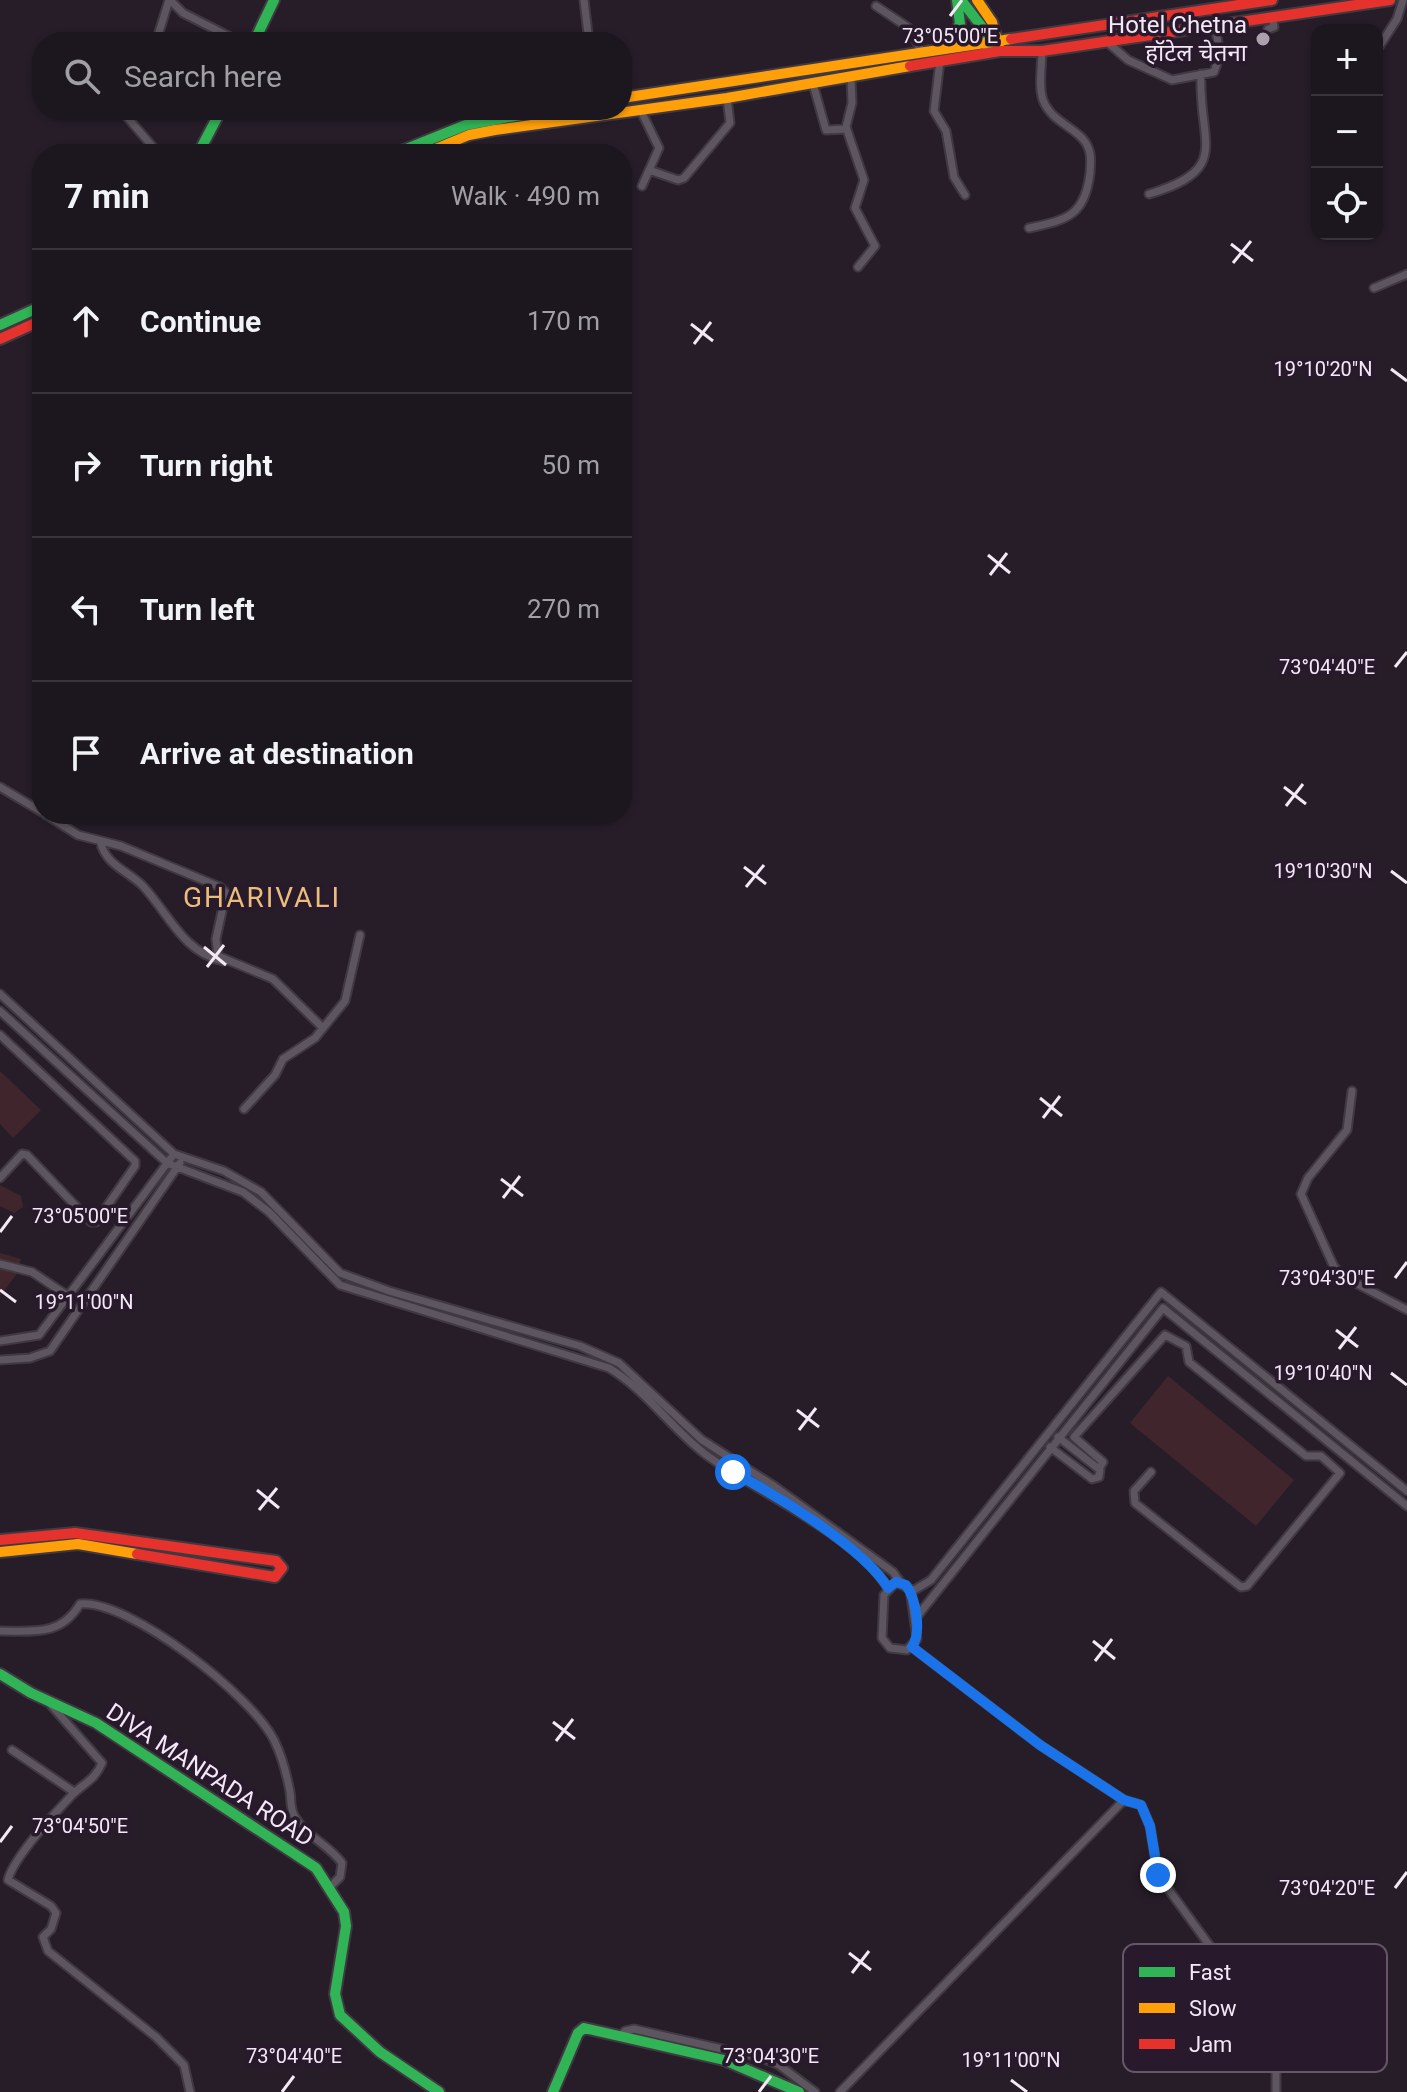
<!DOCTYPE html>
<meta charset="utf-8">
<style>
:root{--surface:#1c161e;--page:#251f27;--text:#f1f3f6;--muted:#a09fa4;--line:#3a353c}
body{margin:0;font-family:Roboto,"Noto Sans Devanagari",sans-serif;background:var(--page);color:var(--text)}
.controls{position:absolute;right:24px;top:24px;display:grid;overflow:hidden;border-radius:16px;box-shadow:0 2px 6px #0004}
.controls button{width:72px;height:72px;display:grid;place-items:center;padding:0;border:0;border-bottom:2px solid var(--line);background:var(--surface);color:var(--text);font:40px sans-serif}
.stop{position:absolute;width:24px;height:24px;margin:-18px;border:6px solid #1a73e8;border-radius:50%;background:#fff}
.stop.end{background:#1a73e8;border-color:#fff;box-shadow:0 2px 8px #0008}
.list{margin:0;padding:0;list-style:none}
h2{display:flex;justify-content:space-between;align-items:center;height:104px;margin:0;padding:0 32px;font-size:34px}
h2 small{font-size:26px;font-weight:400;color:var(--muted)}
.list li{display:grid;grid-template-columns:52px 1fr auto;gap:24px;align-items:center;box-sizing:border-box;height:144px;padding:0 32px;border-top:2px solid var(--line)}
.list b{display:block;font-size:30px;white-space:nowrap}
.list em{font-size:26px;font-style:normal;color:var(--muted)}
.icon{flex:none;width:44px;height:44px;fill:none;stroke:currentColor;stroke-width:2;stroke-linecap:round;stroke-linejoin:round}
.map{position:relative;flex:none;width:1407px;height:2092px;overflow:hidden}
.search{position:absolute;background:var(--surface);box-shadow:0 2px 6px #0004;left:32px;top:32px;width:600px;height:88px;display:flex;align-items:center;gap:20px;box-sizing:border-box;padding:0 28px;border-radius:32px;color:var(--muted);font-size:30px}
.panel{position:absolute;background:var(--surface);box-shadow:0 2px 6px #0004;left:32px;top:144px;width:600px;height:680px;border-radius:32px}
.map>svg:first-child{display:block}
.green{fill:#40262c}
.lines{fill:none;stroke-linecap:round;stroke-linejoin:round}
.street-casing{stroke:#403941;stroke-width:11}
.fast-casing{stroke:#403941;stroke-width:14}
.slow-casing{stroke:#403941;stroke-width:14}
.jam-casing{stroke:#403941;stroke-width:14}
.street{stroke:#5d555f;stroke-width:7}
.fast{stroke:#30b455;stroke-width:10}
.slow{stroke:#ff9f0a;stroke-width:10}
.jam{stroke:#e5322d;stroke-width:10}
.route{stroke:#1a73e8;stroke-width:10}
.ticks{fill:none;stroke:#f3e8f5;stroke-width:3}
.poi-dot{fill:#aba1ad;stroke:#29192c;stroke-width:3}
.labels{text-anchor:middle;stroke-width:7;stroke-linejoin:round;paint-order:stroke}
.poi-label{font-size:24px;fill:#f3e8f5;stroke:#29192c;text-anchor:end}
.street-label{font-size:24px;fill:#f3e8f5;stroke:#29192c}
.quarter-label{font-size:28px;letter-spacing:2px;fill:#eabd79;stroke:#29192c}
.key{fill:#29192c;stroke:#665768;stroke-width:2}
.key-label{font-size:22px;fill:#f3e8f5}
.ticks-label{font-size:20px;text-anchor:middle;fill:#f3e8f5;stroke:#29192c;stroke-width:7;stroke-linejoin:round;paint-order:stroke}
</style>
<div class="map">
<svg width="1407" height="2092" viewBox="0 0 1407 2092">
<rect width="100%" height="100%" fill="#261d28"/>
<path class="green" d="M0 1071 41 1110 13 1138 0 1124Z
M0 1185 21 1196 23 1207 14 1213 0 1206Z
M0 1253 21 1259 16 1275 0 1296Z
M1168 1376 1294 1480 1256 1526 1130 1423Z"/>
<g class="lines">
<defs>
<path id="street" d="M170 0 183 13 240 42
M584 0 589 42
M876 6 909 28 922 52
M1268 29 1274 27 1272 17
M1106 41 1128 60 1172 80 1214 72 1220 55 1215 25
M156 42 169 0
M1377 50 1397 19 1403 0
M940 61 934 111 946 131 954 177 965 195
M851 78 852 103 846 127 864 180 855 208 875 246 858 267
M813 84 826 130 847 129
M121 110 159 154
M641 111 659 148 642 186
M649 170 678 180 684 178 730 123 727 98
M1149 194C1233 169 1198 143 1201 74
M1029 228C1068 220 1085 215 1090 173 1091 159 1092 149 1082 138 1068 124 1051 120 1043 100 1038 86 1042 65 1042 51
M1374 288 1407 274
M0 787 42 812
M45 814 78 835 121 846 220 887 226 893 216 939 218 956 273 979 323 1028
M100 841C106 865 125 869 142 885 168 912 182 952 223 961
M0 994 174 1154 224 1171 261 1192 340 1273 389 1291 580 1346 619 1363 702 1440 774 1486 893 1572 901 1583
M0 1011 167 1163 243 1192 269 1212 340 1285 609 1368C646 1390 671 1428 705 1454 756 1492 856 1535 888 1588
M0 1035 135 1161V1166L96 1222H91L27 1155 22 1154 0 1178
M1352 1091 1347 1130 1308 1178 1301 1194 1334 1267 1344 1277 1407 1310
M244 1109 275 1075 283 1059 315 1038 345 1001 360 935
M0 1264 32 1272 68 1296
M0 1341 39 1335 174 1154
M0 1360 30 1358 50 1351 180 1163
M1050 1447 1092 1479 1099 1477 1100 1470 1058 1437
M1099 1469 1103 1462 1074 1437 1165 1335 1186 1346 1189 1362 1306 1456H1321L1340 1473 1247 1586 1241 1587 1135 1503 1134 1491 1151 1472
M896 1582 910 1589 917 1639 907 1650 890 1648 882 1638 884 1595Z
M911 1592 931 1580 1161 1292 1407 1491
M915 1619 1163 1308 1407 1506
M0 1631C34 1631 61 1636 80 1604 129 1599 252 1696 274 1740 281 1754 286 1772 289 1787 292 1797 289 1808 295 1817 306 1836 329 1845 342 1863L340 1877 329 1888
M912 1647 1040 1745 1124 1800 1141 1805 1150 1826 1158 1875 1237 1983 1276 2072V2092
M51 1705 102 1763C95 1780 84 1783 72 1795 55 1813 13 1858 8 1880L51 1906 56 1913 51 1929 43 1937 48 1951 156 2037 184 2065 190 2092
M12 1750 74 1792
M620 2037 625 2031 634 2029 762 2058 779 2065 815 2092
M840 2092 1124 1800"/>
<path id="fast" d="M961 0 982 27 988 49
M254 42 274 0
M944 49 960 24 957 0
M198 154 221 110
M394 154 466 125 548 110
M0 325 42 306
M0 1674 31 1693 96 1723 316 1868 344 1912 346 1926 335 1994 340 2015 380 2052 439 2092
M553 2092 578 2033 584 2028 724 2060 799 2092"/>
<path id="slow" d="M977 0 992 22 999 47
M622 98 1011 39
M423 154 469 135 495 130 727 98 910 66
M0 1552 78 1544 137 1554"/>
<path id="jam" d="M1011 39 1272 0
M910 66 1000 51H1042L1390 0
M0 339 42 320
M0 1540 75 1533 276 1561 282 1568 275 1577 137 1554"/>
</defs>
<use href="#street" class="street-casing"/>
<use href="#fast" class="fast-casing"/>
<use href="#slow" class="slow-casing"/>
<use href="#jam" class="jam-casing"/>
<use href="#street" class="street"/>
<use href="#fast" class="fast"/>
<use href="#slow" class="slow"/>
<use href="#jam" class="jam"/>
</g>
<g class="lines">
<path class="route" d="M733 1472C776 1495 864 1548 888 1588L896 1582 906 1585C916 1599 922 1632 912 1647L1040 1745 1124 1800 1141 1805 1150 1826 1158 1875"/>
</g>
<path class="ticks" d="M950 16 962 0M1231 244 1253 261M1233 263 1251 241M691 324 713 341M694 344 711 322M1391 369 1407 381M988 555 1010 573M990 575 1007 553M1395 667 1407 652M1284 787 1306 804M1286 806 1303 784M744 867 766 884M1391 871 1407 883M746 887 764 865M204 947 226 965M207 967 224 945M1040 1098 1062 1116M1043 1118 1060 1096M501 1179 523 1196M503 1198 520 1176M0 1232 12 1216M1395 1278 1407 1262M0 1290 16 1302M1336 1330 1358 1347M1339 1349 1356 1327M1391 1373 1407 1385M797 1410 819 1427M799 1430 816 1408M257 1490 279 1508M259 1510 277 1488M1093 1641 1115 1659M1095 1661 1112 1639M553 1722 575 1739M556 1741 573 1719M0 1842 12 1826M1395 1888 1407 1872M849 1953 871 1970M852 1973 869 1951M1011 2080 1027 2092M282 2092 294 2076M759 2092 771 2076"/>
<circle class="poi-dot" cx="1263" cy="39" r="8"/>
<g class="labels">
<g class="poi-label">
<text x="1247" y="33">Hotel Chetna<tspan x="1247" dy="28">हॉटेल चेतना</tspan></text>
</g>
<g class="street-label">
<text transform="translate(210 1775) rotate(33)" y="8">DIVA MANPADA ROAD</text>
</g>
<g class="quarter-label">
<text x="262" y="907">GHARIVALI</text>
</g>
</g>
<rect x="1123" y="1944" width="264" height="128" rx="12" class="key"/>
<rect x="1139" y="1967" width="36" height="10" fill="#30b455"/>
<rect x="1139" y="2003" width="36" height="10" fill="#ff9f0a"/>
<rect x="1139" y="2039" width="36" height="10" fill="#e5322d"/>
<g class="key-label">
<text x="1189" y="1980">Fast</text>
<text x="1189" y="2016">Slow</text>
<text x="1189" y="2052">Jam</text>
</g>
<g class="ticks-label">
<text x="950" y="43">73°05'00"E</text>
<text x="1323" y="376">19°10'20"N</text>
<text x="1327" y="674">73°04'40"E</text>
<text x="1323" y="878">19°10'30"N</text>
<text x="80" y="1223">73°05'00"E</text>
<text x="1327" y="1285">73°04'30"E</text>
<text x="84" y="1309">19°11'00"N</text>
<text x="1323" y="1380">19°10'40"N</text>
<text x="80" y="1833">73°04'50"E</text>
<text x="1327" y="1895">73°04'20"E</text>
<text x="294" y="2063">73°04'40"E</text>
<text x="771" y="2063">73°04'30"E</text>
<text x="1011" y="2067">19°11'00"N</text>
</g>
</svg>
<div class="controls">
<button>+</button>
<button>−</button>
<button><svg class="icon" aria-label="locate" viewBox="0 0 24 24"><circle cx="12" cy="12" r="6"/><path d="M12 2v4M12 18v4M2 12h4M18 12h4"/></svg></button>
</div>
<div class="stop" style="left:733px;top:1472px"></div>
<div class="stop end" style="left:1158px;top:1875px"></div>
<div class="search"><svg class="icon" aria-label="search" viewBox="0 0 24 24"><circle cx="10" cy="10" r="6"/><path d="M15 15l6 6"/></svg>Search here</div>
<section class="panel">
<h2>7 min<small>Walk · 490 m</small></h2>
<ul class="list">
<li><svg class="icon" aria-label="ahead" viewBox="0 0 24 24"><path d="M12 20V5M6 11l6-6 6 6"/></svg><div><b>Continue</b></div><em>170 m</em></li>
<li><svg class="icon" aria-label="right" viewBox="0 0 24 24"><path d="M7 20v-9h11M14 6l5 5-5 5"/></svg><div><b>Turn right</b></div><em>50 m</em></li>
<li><svg class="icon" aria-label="left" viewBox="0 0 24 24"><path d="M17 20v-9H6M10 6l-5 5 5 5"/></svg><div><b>Turn left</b></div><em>270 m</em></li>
<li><svg class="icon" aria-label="arrive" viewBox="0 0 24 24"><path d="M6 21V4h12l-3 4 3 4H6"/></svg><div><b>Arrive at destination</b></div></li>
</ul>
</section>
</div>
